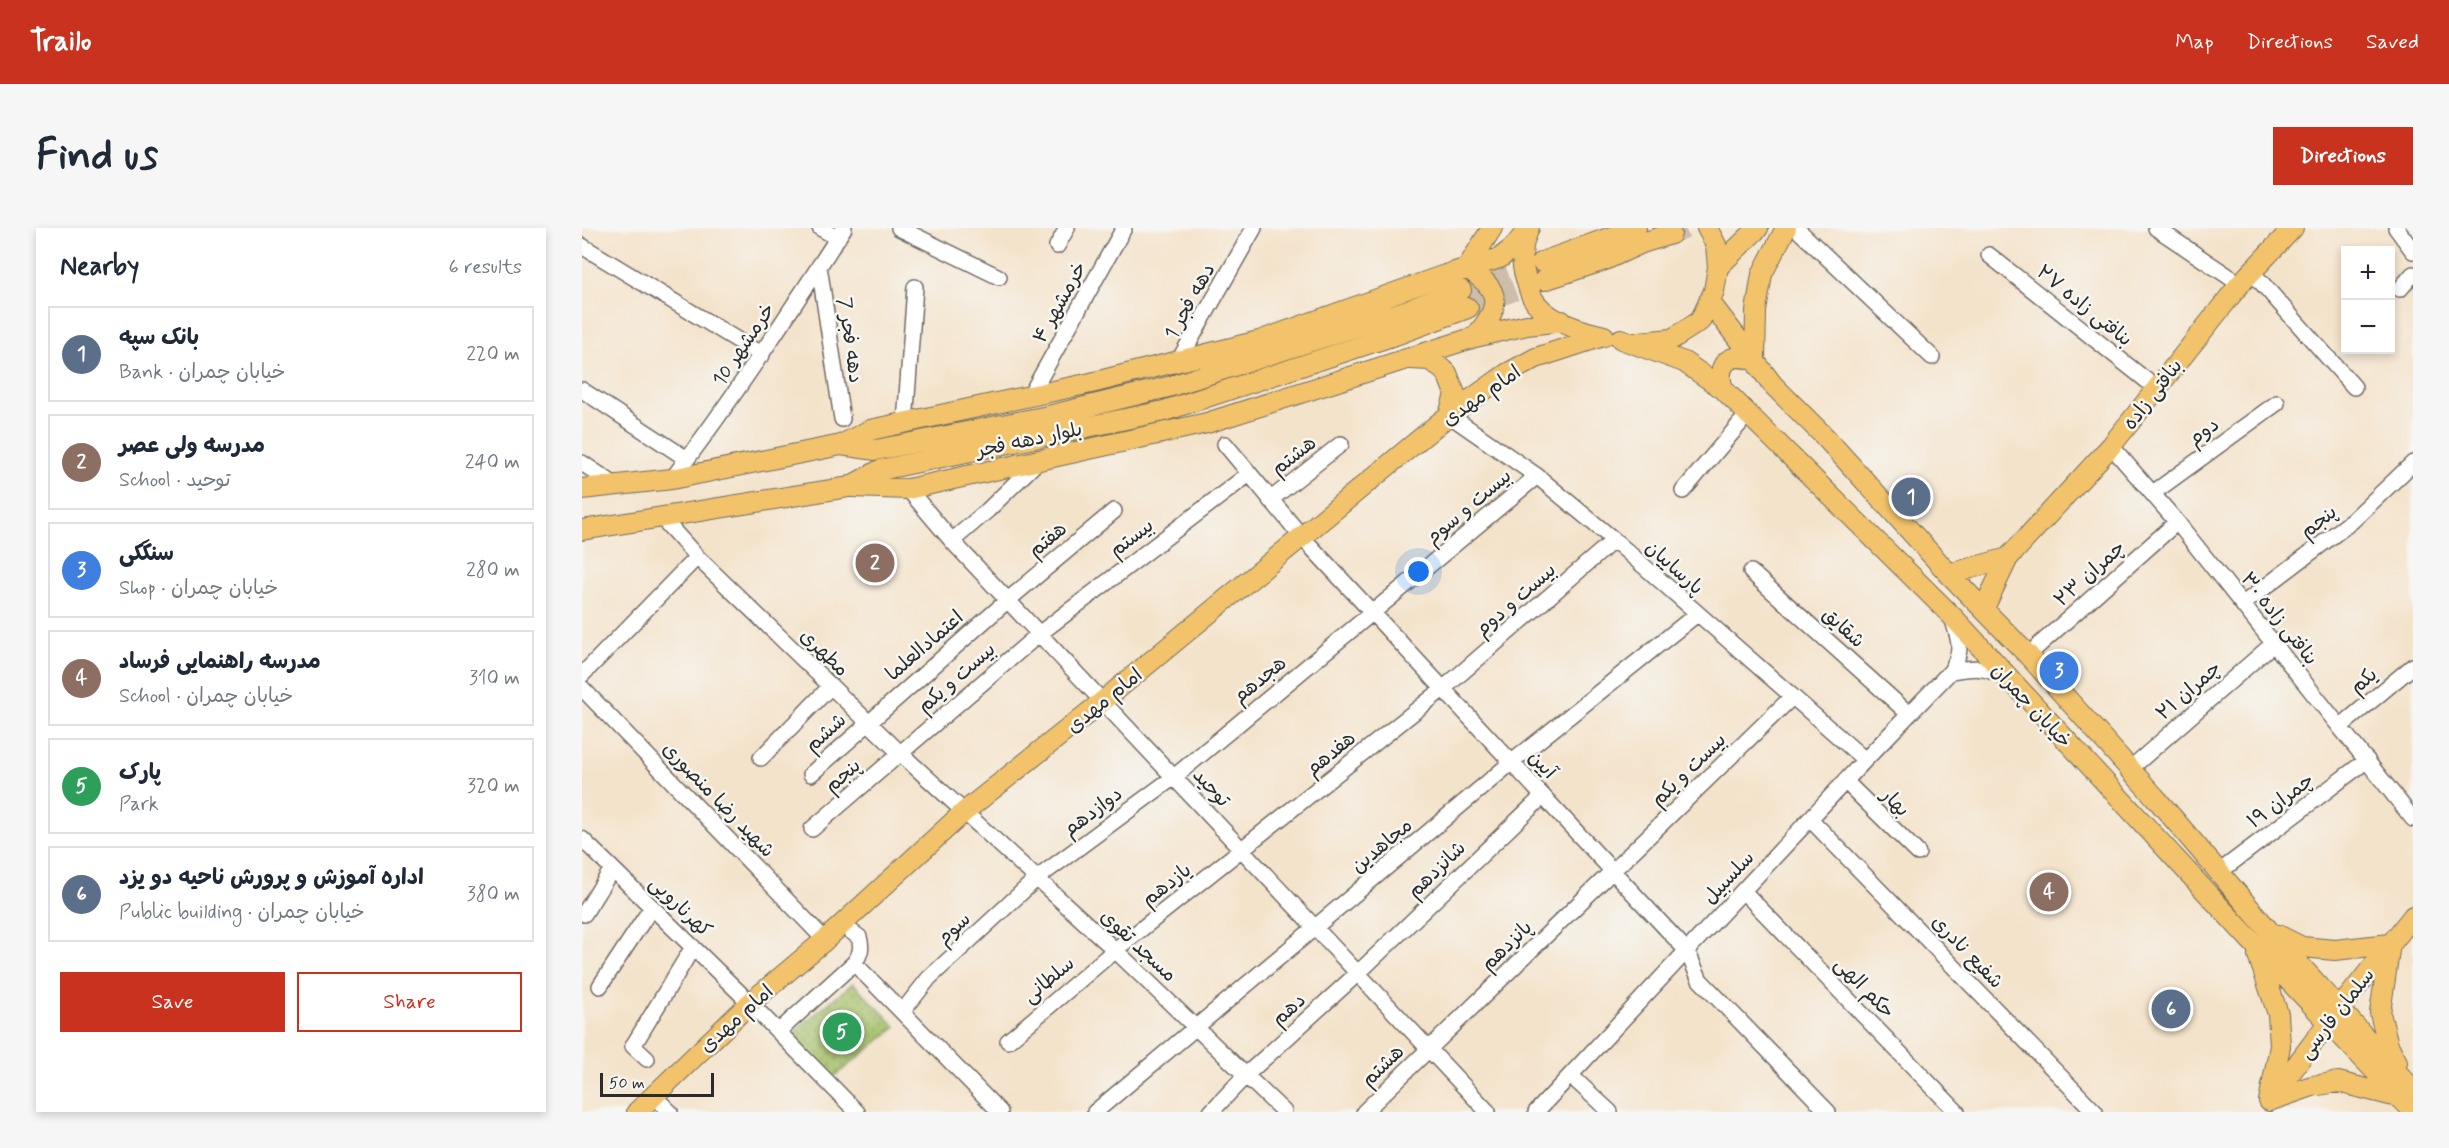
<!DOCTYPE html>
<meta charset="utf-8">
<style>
:root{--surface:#fff;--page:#f6f6f7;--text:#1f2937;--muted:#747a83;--line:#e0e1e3;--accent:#c8321e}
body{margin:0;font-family:Mynerve,"Playpen Sans Arabic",sans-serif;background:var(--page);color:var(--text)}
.controls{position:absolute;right:18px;top:18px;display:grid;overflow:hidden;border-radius:0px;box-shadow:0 3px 9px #0003}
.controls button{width:54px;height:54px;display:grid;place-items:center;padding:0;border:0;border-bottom:2px solid var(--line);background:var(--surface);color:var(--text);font:30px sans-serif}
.scale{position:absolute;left:18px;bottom:15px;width:114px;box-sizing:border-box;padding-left:6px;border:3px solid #2b2b2b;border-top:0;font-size:16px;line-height:21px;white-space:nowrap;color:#2b2b2b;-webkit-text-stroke:4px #f6f6f2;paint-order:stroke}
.you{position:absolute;left:837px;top:344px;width:21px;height:21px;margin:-15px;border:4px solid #fff;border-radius:50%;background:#1a73e8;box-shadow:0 0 0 9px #1a73e833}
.badge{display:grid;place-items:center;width:39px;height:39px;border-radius:50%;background:var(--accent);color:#fff;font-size:20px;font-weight:700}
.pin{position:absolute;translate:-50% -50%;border:3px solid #fff;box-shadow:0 2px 6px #0006}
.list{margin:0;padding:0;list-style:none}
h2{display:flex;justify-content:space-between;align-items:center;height:78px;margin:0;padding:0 24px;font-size:26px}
h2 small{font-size:20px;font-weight:400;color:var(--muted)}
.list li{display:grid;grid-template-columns:39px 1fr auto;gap:18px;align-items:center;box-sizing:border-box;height:96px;margin:0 12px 12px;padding:0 12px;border:2px solid var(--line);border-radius:0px}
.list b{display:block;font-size:22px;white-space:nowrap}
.list p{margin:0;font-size:20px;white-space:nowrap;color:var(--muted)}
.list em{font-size:20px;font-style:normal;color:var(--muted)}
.actions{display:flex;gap:12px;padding:18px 24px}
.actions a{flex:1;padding:14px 0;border:2px solid var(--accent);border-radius:0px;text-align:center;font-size:21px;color:var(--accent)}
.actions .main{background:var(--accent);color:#fff}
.map{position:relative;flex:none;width:1831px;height:884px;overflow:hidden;border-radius:0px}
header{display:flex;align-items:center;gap:36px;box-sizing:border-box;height:84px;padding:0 30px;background:var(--accent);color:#fff}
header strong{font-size:28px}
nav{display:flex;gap:33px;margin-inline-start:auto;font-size:21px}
.intro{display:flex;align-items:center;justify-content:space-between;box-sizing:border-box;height:144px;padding:0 36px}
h1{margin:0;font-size:42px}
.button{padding:15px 27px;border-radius:0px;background:var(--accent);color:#fff;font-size:21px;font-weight:700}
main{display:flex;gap:36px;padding:0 36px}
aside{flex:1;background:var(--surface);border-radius:0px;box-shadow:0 3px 9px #0003}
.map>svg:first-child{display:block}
.green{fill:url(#green-dots);stroke:#667448;stroke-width:1.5}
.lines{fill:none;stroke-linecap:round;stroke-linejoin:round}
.major-tunnel{stroke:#ccbeab;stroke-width:20;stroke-dasharray:20 10;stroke-linecap:butt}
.minor-casing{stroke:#716b63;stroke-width:18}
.major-casing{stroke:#716b63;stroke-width:22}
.minor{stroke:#fff;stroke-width:15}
.major{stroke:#f2c36a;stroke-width:20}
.labels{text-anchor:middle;stroke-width:5;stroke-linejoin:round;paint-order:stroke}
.street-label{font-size:20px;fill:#2b2b2b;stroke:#f6f6f2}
</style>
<header>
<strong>Trailo</strong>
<nav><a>Map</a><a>Directions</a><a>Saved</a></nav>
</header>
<div class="intro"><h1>Find us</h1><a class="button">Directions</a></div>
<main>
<aside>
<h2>Nearby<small>6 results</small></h2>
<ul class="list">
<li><span class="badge" style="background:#5c6f8a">1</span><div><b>بانک سپه</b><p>Bank · خیابان چمران</p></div><em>220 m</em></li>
<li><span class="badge" style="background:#8d6e63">2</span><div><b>مدرسه ولی عصر</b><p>School · توحید</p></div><em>240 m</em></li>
<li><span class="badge" style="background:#3f7fe0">3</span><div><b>سنگکی</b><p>Shop · خیابان چمران</p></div><em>280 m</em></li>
<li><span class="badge" style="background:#8d6e63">4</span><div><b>مدرسه راهنمایی فرساد</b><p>School · خیابان چمران</p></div><em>310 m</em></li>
<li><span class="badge" style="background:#2e9e5b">5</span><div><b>پارک</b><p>Park</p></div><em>320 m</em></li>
<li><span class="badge" style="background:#5c6f8a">6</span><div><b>اداره آموزش و پرورش ناحیه دو یزد</b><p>Public building · خیابان چمران</p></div><em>380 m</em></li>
</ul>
<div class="actions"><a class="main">Save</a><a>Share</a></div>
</aside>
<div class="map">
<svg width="1831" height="884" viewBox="0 0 1831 884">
<defs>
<pattern id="green-dots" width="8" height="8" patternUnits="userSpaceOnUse" patternTransform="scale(1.5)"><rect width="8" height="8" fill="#a2be65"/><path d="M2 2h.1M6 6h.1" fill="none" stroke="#849b53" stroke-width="1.8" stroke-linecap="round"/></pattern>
</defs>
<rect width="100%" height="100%" fill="#f6f6f2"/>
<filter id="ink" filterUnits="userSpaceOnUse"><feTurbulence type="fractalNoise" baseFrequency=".0167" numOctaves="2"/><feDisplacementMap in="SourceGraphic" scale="12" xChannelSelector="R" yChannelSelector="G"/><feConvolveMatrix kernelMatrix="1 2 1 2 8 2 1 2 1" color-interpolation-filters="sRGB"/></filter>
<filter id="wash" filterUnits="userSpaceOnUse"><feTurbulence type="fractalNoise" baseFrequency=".008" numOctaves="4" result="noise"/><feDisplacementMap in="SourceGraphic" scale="24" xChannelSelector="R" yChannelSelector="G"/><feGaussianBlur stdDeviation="1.35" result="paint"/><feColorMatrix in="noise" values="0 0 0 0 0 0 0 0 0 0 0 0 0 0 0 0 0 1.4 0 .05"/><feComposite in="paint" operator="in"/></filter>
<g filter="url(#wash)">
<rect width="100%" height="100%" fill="#f4e3cb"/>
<path class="green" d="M271 755 314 799 249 851 206 809Z"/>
</g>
<g filter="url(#ink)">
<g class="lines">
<path class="major-tunnel" d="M1089 6 1103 0
M879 62 957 35
M886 80 962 52"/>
<defs>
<path id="minor" d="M238 0 256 10
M317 0 417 49
M1214 0 1350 129
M1574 0 1658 56
M1814 0 1831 23
M0 18 180 127
M475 18 485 0
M1407 27 1574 160
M237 38 260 191
M1670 44 1772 159
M1818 61 1831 46
M596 134 672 0
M0 162 105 231
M448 168 542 0
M867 187 955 248 1032 312 1283 532
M323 195 333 59
M643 216 720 309 1105 723 1118 752 1246 884
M1529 218 1595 294 1831 591
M0 235 33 257
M90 251C152 170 207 85 262 0
M326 261 370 313 906 884
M1101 263 1166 186
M1571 265 1695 175
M688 272 759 216
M80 290 115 329 318 525 533 722 702 884
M370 313 406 282 456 233
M1169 344 1327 486
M1661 376 1770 293 1831 235
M1446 427 1595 294
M1369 443C1393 439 1403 438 1424 450
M0 447 115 329
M0 460 243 712
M1758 499 1831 438
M179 530 249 458
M1548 541 1692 415
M229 546 426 372 532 283
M1263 553 1336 625
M1228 591 1513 884
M230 601 457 406 667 246
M0 611 168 775 275 884
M1636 645 1785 532
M1161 663 1375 884
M2 686 30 641
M272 735 418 884
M18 758 70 679
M321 783 347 750 454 651 592 549 955 248
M196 804 272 735C279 726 280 719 277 709L260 697
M426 813 533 722 861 461 1032 312
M65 831 51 818 111 719
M989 848 1028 884
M71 867 88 884
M513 884 930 534 1115 386
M629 884 664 847 776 745 961 568
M782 884 1210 469
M954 884 1283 532 1369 443C1382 421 1377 412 1370 389"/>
<path id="major" d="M945 5C939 19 939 36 944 51 946 57 947 63 950 69 962 92 999 103 1022 108
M960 34 1054 0
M1136 39 1176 0
M962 52 1023 32 1060 15 1089 6
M1127 73 1191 157 1243 209 1367 346 1446 427 1572 568 1688 704 1831 862
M893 109C919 79 921 63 885 40L910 0
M1039 111 1102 134 1141 161 1166 186 1370 388 1672 716 1831 883
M1057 114 1090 111 1118 93 1132 63 1136 39 1134 17 1125 0
M829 131 848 132 865 145 873 166 867 187
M1141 161C1133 136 1148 122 1173 133L1174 83 1180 46 1204 0
M259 217 288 202 509 155 677 113 863 47 918 30 932 19 947 0
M270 259 326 261 625 195 893 109 945 97 980 93
M0 261 90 251 259 217 294 222 466 188 586 159 823 83 879 62
M0 302 267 259 298 242 582 183 819 105 886 80
M1367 346 1426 330
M1402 380 1426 330 1529 218 1658 56 1711 0
M1696 707 1720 719 1753 722 1808 716 1798 785 1806 817 1815 834
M1676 727 1696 786 1698 818 1687 873 1730 858 1756 854 1816 869
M1691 868 1746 795 1831 688
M55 884 168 775 243 712 382 584 521 473 867 187 926 145 954 130 1021 108"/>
</defs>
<use href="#minor" class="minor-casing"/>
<use href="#major" class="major-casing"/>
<use href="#minor" class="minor"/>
<use href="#major" class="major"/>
</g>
</g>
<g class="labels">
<g class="street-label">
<text transform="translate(607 73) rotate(-61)" y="7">دهه فجر 1</text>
<text transform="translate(477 74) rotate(-61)" y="7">خرمشهر ۴</text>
<text transform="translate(1503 77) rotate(39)" y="7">بنافتی زاده ۲۷</text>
<text transform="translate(269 112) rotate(82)" y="7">دهه فجر 7</text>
<text transform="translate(161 116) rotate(-56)" y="7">خرمشهر 10</text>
<text transform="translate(1570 166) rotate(-52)" y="7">بنافتی زاده</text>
<text transform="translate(899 167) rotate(-35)" y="7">امام مهدی</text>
<text transform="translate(1621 203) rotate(-36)" y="7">دوم</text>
<text transform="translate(447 211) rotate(-12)" y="7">بلوار دهه فجر</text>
<text transform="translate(711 227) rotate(-38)" y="7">هشتم</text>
<text transform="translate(886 278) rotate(-40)" y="7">بیست و سوم</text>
<text transform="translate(1736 293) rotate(-38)" y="7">پنجم</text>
<text transform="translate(549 309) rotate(-37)" y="7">بیستم</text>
<text transform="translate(465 311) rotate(-40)" y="7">هفتم</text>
<text transform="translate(1093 339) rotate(42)" y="7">پارساییان</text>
<text transform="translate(1507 345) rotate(-42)" y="7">چمران ۲۳</text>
<text transform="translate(933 371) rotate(-41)" y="7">بیست و دوم</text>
<text transform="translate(1698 390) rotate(52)" y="7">بنافتی زاده ۳۰</text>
<text transform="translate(1262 399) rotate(42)" y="7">شقایق</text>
<text transform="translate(342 417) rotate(-41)" y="7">اعتمادالعلما</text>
<text transform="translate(243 424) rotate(44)" y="7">مطهری</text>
<text transform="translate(374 449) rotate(-41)" y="7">بیست و یکم</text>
<text transform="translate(677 451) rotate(-39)" y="7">هجدهم</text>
<text transform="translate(1781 452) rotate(-40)" y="7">یکم</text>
<text transform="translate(1606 462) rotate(-41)" y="7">چمران ۲۱</text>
<text transform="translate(522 472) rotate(-39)" y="7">امام مهدی</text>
<text transform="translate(1450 477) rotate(47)" y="7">خیابان چمران</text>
<text transform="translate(243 504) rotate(-42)" y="7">ششم</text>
<text transform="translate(748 525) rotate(-39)" y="7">هفدهم</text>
<text transform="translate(961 536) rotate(47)" y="7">آیین</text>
<text transform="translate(1106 541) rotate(-44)" y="7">بیست و یکم</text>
<text transform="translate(260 547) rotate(-41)" y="7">پنجم</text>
<text transform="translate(630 559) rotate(47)" y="7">توحید</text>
<text transform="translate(137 571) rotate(46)" y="7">شهید رضا منصوری</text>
<text transform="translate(1698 572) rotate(-37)" y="7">چمران ۱۹</text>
<text transform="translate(1314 574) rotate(45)" y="7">بهار</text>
<text transform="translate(510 583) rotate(-37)" y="7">دوازدهم</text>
<text transform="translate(799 617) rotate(-40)" y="7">مجاهدین</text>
<text transform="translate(854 641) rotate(-44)" y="7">شانزدهم</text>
<text transform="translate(1146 649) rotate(-47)" y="7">سلسبیل</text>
<text transform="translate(584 656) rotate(-38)" y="7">یازدهم</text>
<text transform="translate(99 678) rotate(44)" y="7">کهرنارویی</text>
<text transform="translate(371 700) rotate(-43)" y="7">سوم</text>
<text transform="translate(557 717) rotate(43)" y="7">مسجد تقوی</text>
<text transform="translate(924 717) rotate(-44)" y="7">پانزدهم</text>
<text transform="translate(1386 723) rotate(46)" y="7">شفیع نادری</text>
<text transform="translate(466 751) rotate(-40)" y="7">سلطانی</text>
<text transform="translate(1283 759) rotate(46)" y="7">حکم الهی</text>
<text transform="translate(706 781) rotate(-42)" y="7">دهم</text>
<text transform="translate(1754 785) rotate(-52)" y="7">سلمان فارسی</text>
<text transform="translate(154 790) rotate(-42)" y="7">امام مهدی</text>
<text transform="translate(800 837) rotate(-44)" y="7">هشتم</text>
</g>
</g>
</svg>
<div class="controls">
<button>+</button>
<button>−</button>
</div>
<div class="scale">50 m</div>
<div class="you"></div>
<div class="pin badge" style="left:1329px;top:269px;background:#5c6f8a">1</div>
<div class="pin badge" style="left:293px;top:335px;background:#8d6e63">2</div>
<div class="pin badge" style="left:1477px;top:443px;background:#3f7fe0">3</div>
<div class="pin badge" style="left:1467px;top:664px;background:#8d6e63">4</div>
<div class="pin badge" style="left:260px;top:804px;background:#2e9e5b">5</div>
<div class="pin badge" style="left:1589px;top:781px;background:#5c6f8a">6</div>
</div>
</main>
